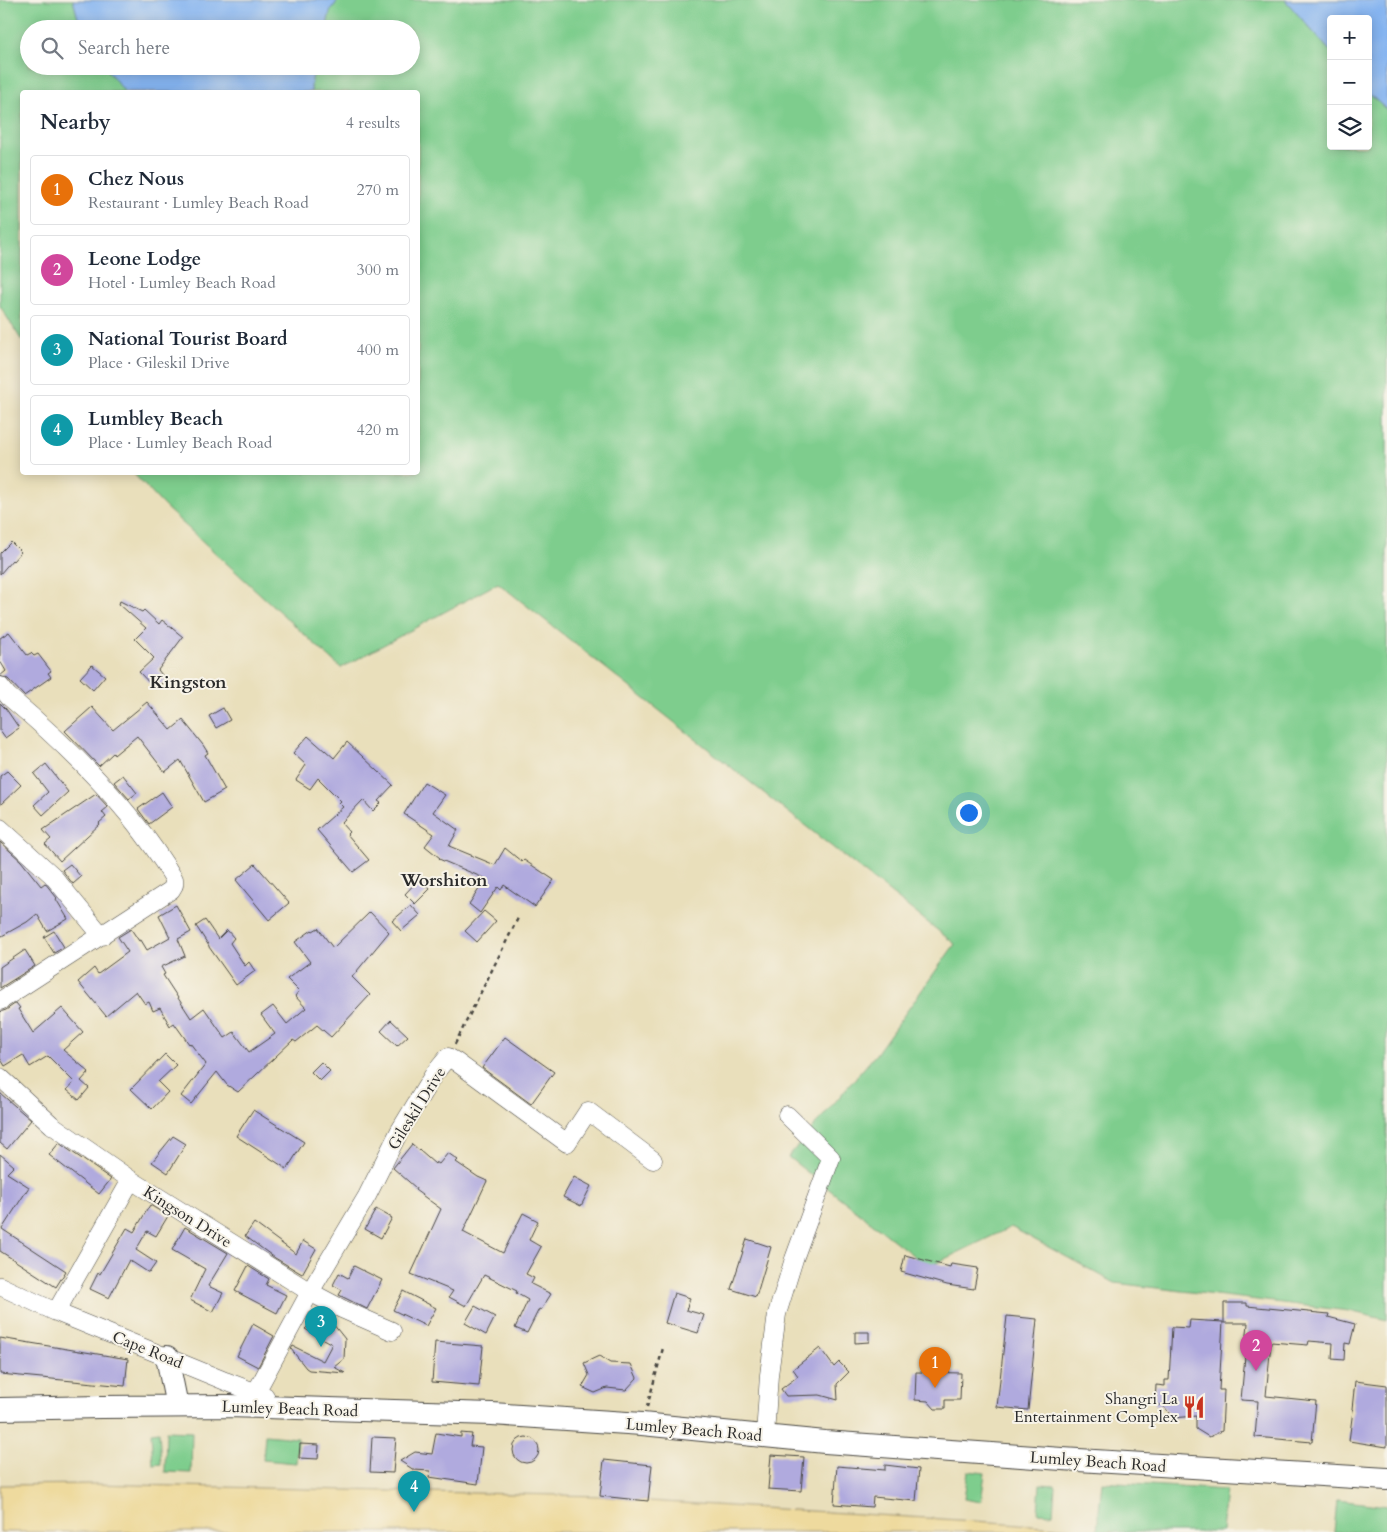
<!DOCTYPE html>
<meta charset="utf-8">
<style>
:root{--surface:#fff;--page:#f2f2f3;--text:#1f2937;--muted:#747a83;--line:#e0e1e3;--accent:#c8321e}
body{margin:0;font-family:Cardo,serif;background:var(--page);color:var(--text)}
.controls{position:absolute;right:15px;top:15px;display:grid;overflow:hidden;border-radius:5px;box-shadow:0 2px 12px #0003}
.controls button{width:45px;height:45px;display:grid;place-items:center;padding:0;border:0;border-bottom:1px solid var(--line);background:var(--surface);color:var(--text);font:25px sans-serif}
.you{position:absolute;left:968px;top:812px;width:18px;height:18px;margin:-12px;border:4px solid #fff;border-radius:50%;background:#1a73e8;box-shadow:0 0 0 8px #1a73e833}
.badge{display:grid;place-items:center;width:32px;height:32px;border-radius:50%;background:var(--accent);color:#fff;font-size:16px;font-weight:700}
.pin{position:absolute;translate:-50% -41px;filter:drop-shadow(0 1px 2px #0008)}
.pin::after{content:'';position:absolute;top:26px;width:18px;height:15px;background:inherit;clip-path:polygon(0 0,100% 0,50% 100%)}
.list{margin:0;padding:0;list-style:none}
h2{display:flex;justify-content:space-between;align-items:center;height:65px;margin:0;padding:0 20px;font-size:21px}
h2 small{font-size:16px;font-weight:400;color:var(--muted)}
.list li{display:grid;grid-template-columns:32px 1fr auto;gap:15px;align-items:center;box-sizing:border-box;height:70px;margin:0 10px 10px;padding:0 10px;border:1px solid var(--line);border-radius:5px}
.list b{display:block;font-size:19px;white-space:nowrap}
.list p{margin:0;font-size:16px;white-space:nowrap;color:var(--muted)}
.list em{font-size:16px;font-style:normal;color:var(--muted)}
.icon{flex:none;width:28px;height:28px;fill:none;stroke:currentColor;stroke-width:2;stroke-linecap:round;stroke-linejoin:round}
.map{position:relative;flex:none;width:1387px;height:1532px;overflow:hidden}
.search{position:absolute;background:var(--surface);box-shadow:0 2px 12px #0003;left:20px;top:20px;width:400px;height:55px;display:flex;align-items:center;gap:12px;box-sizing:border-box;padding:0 18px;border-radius:28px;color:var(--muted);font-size:19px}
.panel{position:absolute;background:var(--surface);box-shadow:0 2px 12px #0003;left:20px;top:90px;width:400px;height:385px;border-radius:5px}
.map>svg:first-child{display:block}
.green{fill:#7ecd8d;stroke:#547c5c}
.sand{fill:#eeda9e;stroke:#8c8264}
.water{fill:#85b4f0;stroke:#58708e}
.building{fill:#b0aade}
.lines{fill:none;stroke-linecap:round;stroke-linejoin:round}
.minor-casing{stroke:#484641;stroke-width:19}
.major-casing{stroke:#484641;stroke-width:24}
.path{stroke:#484641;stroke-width:2.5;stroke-dasharray:4 4;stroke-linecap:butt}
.minor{stroke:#fff;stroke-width:18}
.major{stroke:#fff;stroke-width:22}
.labels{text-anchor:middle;stroke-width:4;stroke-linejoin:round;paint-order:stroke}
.street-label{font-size:16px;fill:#2b2b2b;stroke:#f7f3e8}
.poi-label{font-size:16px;fill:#2b2b2b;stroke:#f7f3e8;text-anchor:end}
.neighbourhood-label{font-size:18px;font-weight:bold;fill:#2b2b2b;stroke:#f7f3e8}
</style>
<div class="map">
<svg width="1387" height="1532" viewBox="0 0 1387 1532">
<rect width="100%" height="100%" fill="#f7f3e8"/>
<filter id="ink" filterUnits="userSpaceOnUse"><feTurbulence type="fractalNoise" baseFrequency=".02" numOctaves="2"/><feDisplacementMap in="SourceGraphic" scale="10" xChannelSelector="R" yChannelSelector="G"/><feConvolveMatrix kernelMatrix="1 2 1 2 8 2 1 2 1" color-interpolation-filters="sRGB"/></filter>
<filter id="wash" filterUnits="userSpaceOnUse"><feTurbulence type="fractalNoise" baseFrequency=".0096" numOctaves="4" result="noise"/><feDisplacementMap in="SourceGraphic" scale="20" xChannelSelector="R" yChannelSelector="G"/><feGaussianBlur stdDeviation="1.12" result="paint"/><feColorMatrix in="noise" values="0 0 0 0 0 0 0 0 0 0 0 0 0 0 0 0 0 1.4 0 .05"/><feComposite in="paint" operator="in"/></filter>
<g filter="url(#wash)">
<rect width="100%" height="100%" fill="#e9dfbb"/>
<path class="green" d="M0 0H73L81 29H29V66H104L125 92H22V341L0 306Z
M338 0H1285L1331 52V146H1368V93L1387 110V1320L1349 1311 1115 1283 1011 1227 928 1267 788 1157 876 1054 955 944 498 583 341 668 164 506 133 473 418 472V92H311V84L315 66H411V29H326L330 12Z
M159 1431 161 1464 153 1465 151 1432Z
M166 1431 192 1432 191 1473 165 1472Z
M265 1435 298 1438 296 1463 263 1460Z
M968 1471 985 1473 981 1502 964 1499Z
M1102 1482 1226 1490 1222 1532H1113L1097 1531Z
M1040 1484 1055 1485 1053 1514 1038 1513Z
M1337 1500 1387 1506V1532H1334Z"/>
<path class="sand" d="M94 1484 600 1496 648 1501 1007 1523 1113 1532H0V1485Z"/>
<path class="water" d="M73 0H338L330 12 326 29H81Z
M1285 0H1387V110L1368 93V19H1331V52Z
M104 66H315L311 84V92H125Z"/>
<g id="blocks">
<path class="building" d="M11 542 21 552 13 561 12 560 0 574V553Z
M120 601 142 612 144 610 159 624 162 620 183 637 158 670 166 680 155 689 139 672 154 658 135 639 146 628 119 604Z
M9 632 27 655 31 653 34 656 38 654 51 671 48 673 51 677 24 696 8 679 0 676 6 671 0 661V638Z
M92 665 105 676 93 690 80 678Z
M147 702 171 730 183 720 203 745 208 753 205 755 225 790 204 802 180 760 165 772 137 736 114 755 113 753 99 766 65 731 92 707 113 730Z
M0 703 6 709 19 728 5 738 0 731Z
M223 708 230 720 216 728 209 716Z
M308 736 325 751V750L334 758 347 742 393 785 378 801 381 803 373 811 363 800 341 823 349 832 347 834 369 860 353 872 317 830 343 807 339 803 341 801 318 778 310 789 296 780 306 765 293 753Z
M46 764 68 792 43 815 34 805 48 792 34 774Z
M7 771 21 785 0 805V776Z
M123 775 137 793 129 799 114 782Z
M424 782 445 795 433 812 458 830 449 846 495 865 505 848 522 862 524 860 554 880 535 907 504 885 501 890 498 887 480 913 469 904 486 879 439 859 440 858 425 846 434 834 404 814Z
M162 792 172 807 149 824 138 809Z
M96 794 108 807 102 812 106 817 99 823 100 824 60 861 45 844 51 839 43 830Z
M0 842 21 861 41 886 45 883 57 898 56 899 68 919 47 931 37 914 27 922 0 937Z
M70 864 81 877 73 884 62 870Z
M255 864 289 903 269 920 236 880Z
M419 879 430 889 415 904 405 894Z
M176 905 191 932 178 939 185 956 161 967 165 974 163 975 191 1018 204 1008 225 1038 234 1032 249 1052 275 1034 261 1015 273 1006 287 1024 306 1008 295 996 299 991 287 979 310 962 295 942 312 930 313 931 318 928 333 948 370 912 389 932 352 977 370 995 331 1037 317 1025 296 1042 293 1040 238 1092 227 1085 217 1072 191 1104 181 1096 206 1064 190 1043 189 1044 174 1023 170 1026 160 1008 153 1011 149 1002 145 1004 136 991 106 1016 78 982 94 968 98 974 128 952 118 937 131 929 139 941 141 940 147 950 170 937 159 915Z
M411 905 420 915 401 931 392 921Z
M484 911 496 921 477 942 465 931Z
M205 920 218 939 227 930 234 938 230 943 245 966 249 962 255 971 236 985 209 947V946L196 926Z
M54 931 64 947 54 953 44 937Z
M25 950 35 966 0 988V967Z
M16 1003 20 1008 18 1009 33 1033 62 1008 83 1032 63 1050 89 1072 81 1081 89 1088 79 1100 67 1090 74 1082 48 1056 30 1067 23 1055 5 1066 0 1058V1012L6 1010Z
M391 1020 408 1036 397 1046 381 1031Z
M505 1037 554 1072 531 1104 482 1068Z
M165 1054 176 1065 158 1082 168 1092 152 1109 131 1089Z
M321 1062 330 1071 320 1081 311 1072Z
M0 1093 31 1120 7 1149 0 1143Z
M253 1110 304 1142 287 1169 236 1136Z
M173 1136 186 1144 168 1173 152 1162Z
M59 1143 111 1179 99 1194 49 1155Z
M412 1144 435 1164 436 1162 439 1164 448 1153 458 1160 456 1162 478 1177 487 1181 463 1232 503 1253 523 1213 538 1221 529 1240 541 1247 526 1274 534 1278 531 1284 551 1294 541 1310 539 1309 527 1333 515 1328 528 1300 516 1293 517 1291 484 1275 466 1306 449 1297 453 1291 411 1274 441 1209 415 1190 416 1188 393 1168Z
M0 1154 14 1166 7 1173 29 1187 2 1229 66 1271 56 1287 0 1251Z
M574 1177 591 1186 581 1206 563 1197Z
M150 1205 168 1216 156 1236 147 1231 136 1250 156 1263 149 1273 129 1260 109 1298 90 1289 98 1273 100 1274 127 1228 134 1232Z
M376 1209 392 1218 381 1238 365 1229Z
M254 1223 296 1254 303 1241 316 1249 302 1274 275 1258 245 1236Z
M185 1227 228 1253 208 1286 223 1293 213 1312 190 1300 205 1269 172 1250Z
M747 1239 771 1247 756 1297 731 1289Z
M905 1255 950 1267 951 1264 978 1268 974 1289 947 1285 901 1272Z
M248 1266 269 1279 266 1285 286 1295 277 1313 235 1291Z
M354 1266 382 1280 367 1309 339 1295 342 1290 333 1285 339 1273 348 1278Z
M403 1291 436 1308 426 1326 393 1310Z
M674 1293 690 1298 686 1310 704 1315 698 1333 665 1323Z
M1224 1303H1247V1306L1329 1314 1328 1317 1355 1324 1350 1344 1345 1343 1344 1360 1332 1359 1333 1343 1309 1341 1308 1345 1271 1342 1266 1396 1316 1401 1312 1442 1255 1437 1258 1401 1241 1400 1248 1323H1224Z
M475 1306 495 1317 486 1335 465 1323Z
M1007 1316 1037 1319 1028 1410 997 1407Z
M1190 1320 1223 1322 1219 1390H1224L1222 1431 1209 1437 1196 1429V1416L1173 1418 1162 1405H1155L1156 1385 1165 1386V1380H1169L1172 1327 1189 1328Z
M313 1322 333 1324 345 1339 344 1359 334 1367 345 1373 309 1370 306 1368 291 1349 293 1346 323 1361 332 1344 305 1329Z
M253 1324 274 1336 258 1367 237 1356Z
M855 1332H869V1342L855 1343Z
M0 1338 128 1359 125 1386 0 1374Z
M435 1342 483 1346 479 1386 432 1382Z
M820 1348 834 1367 839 1362 849 1372 837 1384 838 1400 820 1395 786 1396 781 1389 798 1376 793 1369Z
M599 1356 610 1363 631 1364 637 1378 626 1390 607 1388 595 1393 582 1387 589 1375 584 1363Z
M916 1372 961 1373 960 1400H945V1409H935L928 1401 915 1400Z
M1355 1381 1387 1385V1447L1349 1441 1353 1410 1352 1409Z
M436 1433 461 1437V1433L472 1434 470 1446 482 1447 478 1484 429 1477 430 1471 414 1470 400 1461 415 1452 432 1454Z
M372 1437 396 1438 393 1473 370 1472Z
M513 1450a13 13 0 1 1 26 0a13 13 0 1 1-26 0Z
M300 1444 319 1445 318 1459 299 1458Z
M771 1455 804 1457 801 1491 768 1489Z
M604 1460 652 1465 648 1501 600 1496Z
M885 1465 919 1469 916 1501 873 1497 872 1507 834 1504 837 1466 885 1470Z"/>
</g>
</g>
<g filter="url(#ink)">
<use href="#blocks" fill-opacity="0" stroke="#484641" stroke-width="1"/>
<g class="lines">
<defs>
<path id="minor" d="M0 686 8 696C69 747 133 810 174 879V885L171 890 0 1001
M0 828 52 875 102 936
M0 1077 52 1125 131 1180 310 1292 342 1309 392 1331
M0 1286 56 1312 225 1381 265 1396
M56 1312 131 1180
M256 1392 310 1292 367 1196 399 1132 434 1074 448 1057 455 1061 567 1143 588 1111 653 1160
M765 1436 769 1375 777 1314 794 1259 831 1158 787 1115"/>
<path id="major" d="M167 1357 177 1406
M0 1409 101 1407 228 1406 492 1414 642 1424 825 1442 1062 1459 1387 1479"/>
</defs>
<use href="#minor" class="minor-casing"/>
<use href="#major" class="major-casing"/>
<path class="path" d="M455 1044 518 918
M647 1407 663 1348"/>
<use href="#minor" class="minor"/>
<use href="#major" class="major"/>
</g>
</g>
<defs>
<symbol id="restaurant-bare" viewBox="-9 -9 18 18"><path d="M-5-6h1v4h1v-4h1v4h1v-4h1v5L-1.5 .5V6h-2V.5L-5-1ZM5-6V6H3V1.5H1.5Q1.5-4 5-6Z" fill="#c8321e" stroke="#f7f3e8" stroke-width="2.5" paint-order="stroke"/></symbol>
</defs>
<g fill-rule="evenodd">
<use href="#restaurant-bare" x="1178" y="1391" width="32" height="32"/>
</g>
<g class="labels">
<g class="street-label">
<text transform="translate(416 1108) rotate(-58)" y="6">Gileskil Drive</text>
<text transform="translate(188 1216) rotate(32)" y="6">Kingson Drive</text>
<text transform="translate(148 1349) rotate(22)" y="6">Cape Road</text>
<text transform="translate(290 1408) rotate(2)" y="6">Lumley Beach Road</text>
<text transform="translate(694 1429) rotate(5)" y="6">Lumley Beach Road</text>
<text transform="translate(1098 1461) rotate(4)" y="6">Lumley Beach Road</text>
</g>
<g class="poi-label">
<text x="1178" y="1404">Shangri La<tspan x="1178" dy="18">Entertainment Complex</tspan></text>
</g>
<g class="neighbourhood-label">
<text x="188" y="688">Kingston</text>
<text x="444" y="886">Worshiton</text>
</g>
</g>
</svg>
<div class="controls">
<button>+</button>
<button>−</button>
<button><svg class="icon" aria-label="layers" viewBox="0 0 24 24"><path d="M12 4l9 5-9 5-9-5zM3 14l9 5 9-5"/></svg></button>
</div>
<div class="you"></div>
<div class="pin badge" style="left:935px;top:1388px;background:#e8710a">1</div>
<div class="pin badge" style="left:1256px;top:1371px;background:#d1479c">2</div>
<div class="pin badge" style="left:321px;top:1347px;background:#0f9aa8">3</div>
<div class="pin badge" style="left:414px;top:1512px;background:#0f9aa8">4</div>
<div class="search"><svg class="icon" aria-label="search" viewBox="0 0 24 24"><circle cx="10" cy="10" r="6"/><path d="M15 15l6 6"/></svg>Search here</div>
<section class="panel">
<h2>Nearby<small>4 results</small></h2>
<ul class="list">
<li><span class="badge" style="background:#e8710a">1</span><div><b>Chez Nous</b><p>Restaurant · Lumley Beach Road</p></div><em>270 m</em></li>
<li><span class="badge" style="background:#d1479c">2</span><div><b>Leone Lodge</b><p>Hotel · Lumley Beach Road</p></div><em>300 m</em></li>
<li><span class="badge" style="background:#0f9aa8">3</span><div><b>National Tourist Board</b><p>Place · Gileskil Drive</p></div><em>400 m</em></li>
<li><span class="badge" style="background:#0f9aa8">4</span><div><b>Lumbley Beach</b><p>Place · Lumley Beach Road</p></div><em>420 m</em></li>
</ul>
</section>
</div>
